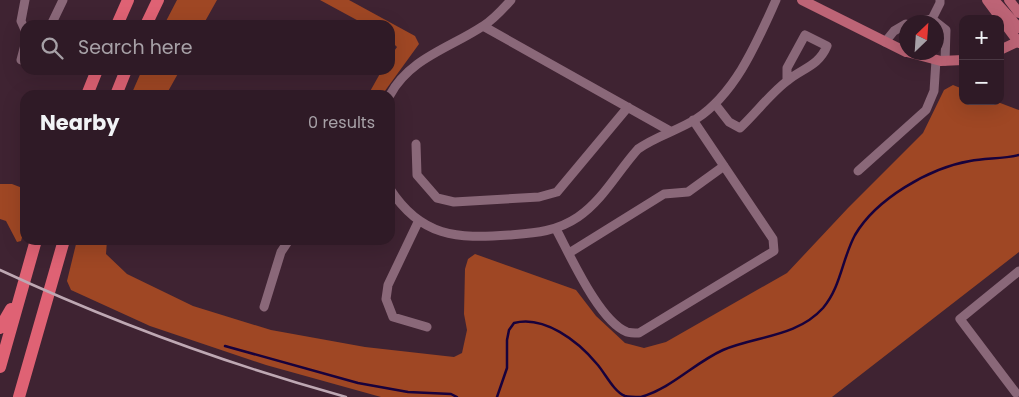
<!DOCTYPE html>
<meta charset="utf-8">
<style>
:root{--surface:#2f1a26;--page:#3b2732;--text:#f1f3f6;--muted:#a7a1a7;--line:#4a3843}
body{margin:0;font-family:Poppins,sans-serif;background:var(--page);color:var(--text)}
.controls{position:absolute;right:15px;top:15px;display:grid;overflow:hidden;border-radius:10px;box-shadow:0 5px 20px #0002}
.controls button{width:45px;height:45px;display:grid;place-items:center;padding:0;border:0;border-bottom:1px solid var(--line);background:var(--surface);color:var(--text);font:25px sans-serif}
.compass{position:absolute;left:899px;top:15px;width:45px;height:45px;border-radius:50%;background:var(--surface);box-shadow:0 5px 20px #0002;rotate:25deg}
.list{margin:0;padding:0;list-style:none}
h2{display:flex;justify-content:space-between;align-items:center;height:65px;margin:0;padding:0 20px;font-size:21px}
h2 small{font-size:16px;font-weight:400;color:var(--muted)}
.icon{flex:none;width:28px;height:28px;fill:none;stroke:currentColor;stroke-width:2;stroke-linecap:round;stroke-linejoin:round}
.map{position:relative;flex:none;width:1019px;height:397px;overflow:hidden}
.search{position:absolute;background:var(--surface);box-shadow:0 5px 20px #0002;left:20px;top:20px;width:375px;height:55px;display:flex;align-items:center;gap:12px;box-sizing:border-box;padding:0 18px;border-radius:15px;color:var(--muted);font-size:19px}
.panel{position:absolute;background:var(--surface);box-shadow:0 5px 20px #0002;left:20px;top:90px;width:375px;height:155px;border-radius:15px}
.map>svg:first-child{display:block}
.forest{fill:#9f4724}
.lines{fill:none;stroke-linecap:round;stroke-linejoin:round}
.stream{stroke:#18023c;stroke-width:2.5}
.minor{stroke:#8a6879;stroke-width:9}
.major{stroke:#bd6476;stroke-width:10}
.highway{stroke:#df6274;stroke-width:12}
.rail{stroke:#bea8b3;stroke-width:2.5}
</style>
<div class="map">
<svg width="1019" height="397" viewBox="0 0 1019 397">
<rect width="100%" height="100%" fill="#3f2332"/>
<path class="forest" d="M177 0H217L203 25H164Z
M320 0H349L415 36 419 44 382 95H368L382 70H390V57L397 47 390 40V25H366Z
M142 70H180L166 95H131Z
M953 85 963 89V101H995L1019 110V252L832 397H381L266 365 150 326 71 290 67 281 77 240H107L106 254 127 274 193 306 271 330 365 347 454 357 462 353 467 330 464 314 465 269 468 259 475 254 576 290 596 316 625 343 644 348 666 342 787 273 848 208 923 133 944 90Z
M0 184H12L25 189V227L21 241 17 242 6 221 0 219Z"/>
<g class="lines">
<path class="stream" d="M225 346 358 383 408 392 451 394 457 397
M497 397 507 368V340L509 330 514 323C544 315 578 341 597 364 605 373 614 392 625 396 629 397 636 397 641 397
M641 397C672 388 694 363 723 350 756 336 797 337 823 308 841 287 842 259 855 235 876 199 929 168 970 161 986 158 1003 159 1019 155"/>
<path class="minor" d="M25 0 21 21 25 30
M932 19 946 30 945 61
M914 22 932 19 940 3V0
M51 25 63 0
M483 26 670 131
M885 42 894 31 906 24
M21 60 25 45
M390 95C410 58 450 48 483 26 493 20 503 9 511 0
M715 104 729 122 740 128C756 113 770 94 787 81 802 68 818 67 827 46L805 35 787 68V80
M416 144 417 175 437 198 454 202 539 197 557 192 628 107
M858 171 926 110 934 91 936 60
M390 189C421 237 457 239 509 235 534 233 556 232 578 217 603 200 618 171 638 149 656 136 677 131 696 119 736 93 757 42 776 0
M419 220 388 285 386 299 393 317 427 327
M556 229C570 255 599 321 627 332 630 333 635 333 639 333L774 251 773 239 693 120
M569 253 664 194 688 192 724 166
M264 307 281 252 289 240
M1016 393 960 319 1019 271"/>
<path class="major" d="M802 0 906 52
M987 0 1019 43
M994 0 1019 28
M1009 0 1019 13
M1000 50 1019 41
M907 52 941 61 963 60"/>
<path class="highway" d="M117 25 128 0
M146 25 158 0
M87 95 97 70
M116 95 126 70
M0 328 11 309
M0 367 36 240
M19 397 64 240"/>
<path class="rail" d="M0 270C112 322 227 364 346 397"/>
</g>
</svg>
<div class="controls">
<button>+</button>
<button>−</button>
</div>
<svg class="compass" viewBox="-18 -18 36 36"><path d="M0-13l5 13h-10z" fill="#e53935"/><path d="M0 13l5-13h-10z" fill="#a7a1a7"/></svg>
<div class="search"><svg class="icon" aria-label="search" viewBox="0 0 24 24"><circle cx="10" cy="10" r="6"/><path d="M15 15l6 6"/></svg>Search here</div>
<section class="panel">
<h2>Nearby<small>0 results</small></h2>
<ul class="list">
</ul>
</section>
</div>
